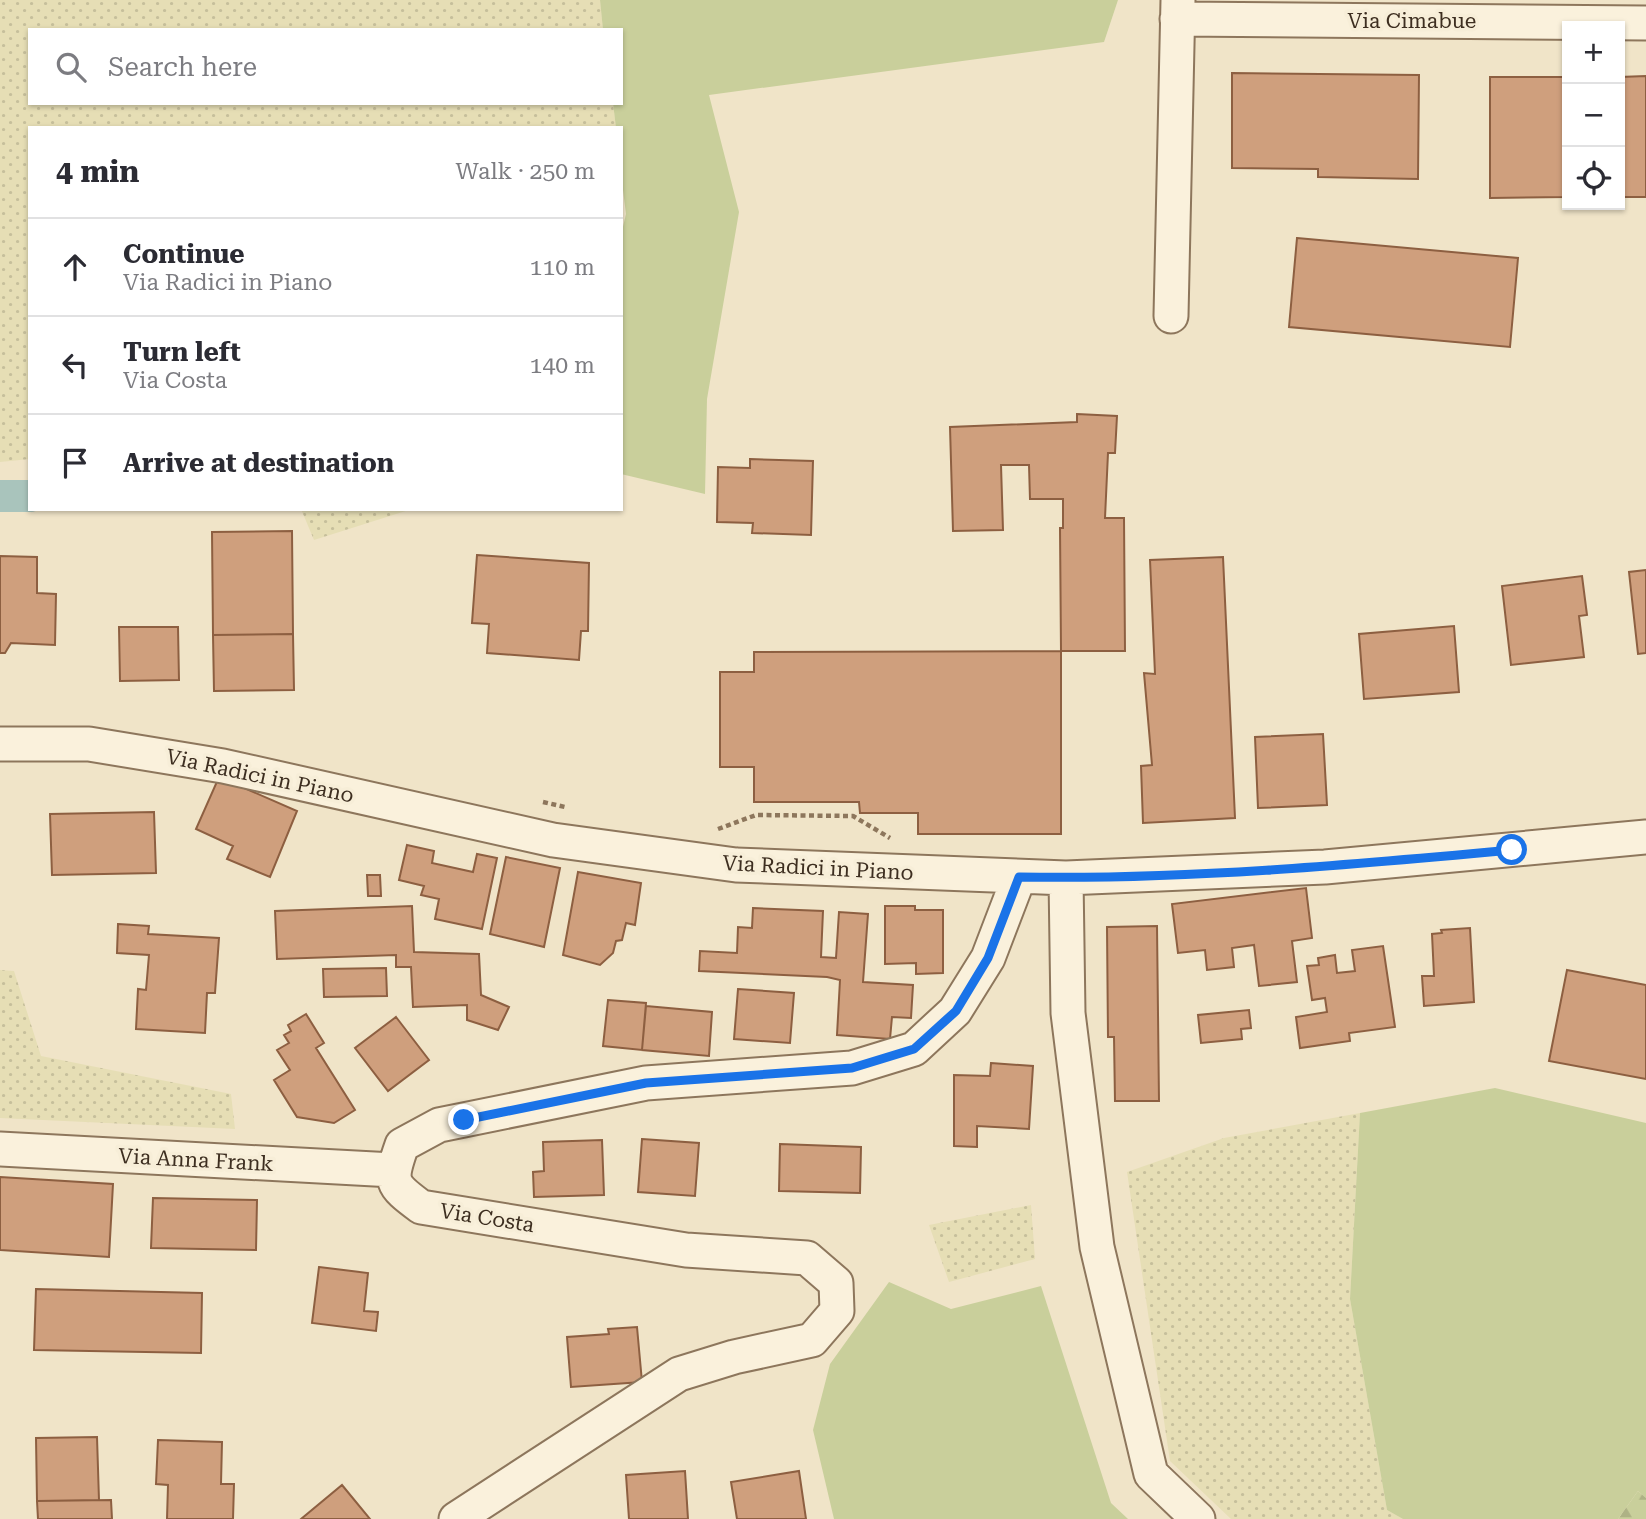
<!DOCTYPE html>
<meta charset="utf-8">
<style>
:root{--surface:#fff;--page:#f2f2f3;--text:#2b2b33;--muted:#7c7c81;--line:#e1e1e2}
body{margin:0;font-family:"Roboto Serif",serif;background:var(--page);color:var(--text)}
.controls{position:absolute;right:21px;top:21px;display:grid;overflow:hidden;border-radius:0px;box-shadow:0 2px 5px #0004}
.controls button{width:63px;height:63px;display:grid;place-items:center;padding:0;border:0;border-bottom:2px solid var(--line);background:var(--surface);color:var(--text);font:35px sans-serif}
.stop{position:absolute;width:21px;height:21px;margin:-16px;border:5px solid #1a73e8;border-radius:50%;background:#fff}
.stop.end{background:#1a73e8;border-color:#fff;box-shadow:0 2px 7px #0008}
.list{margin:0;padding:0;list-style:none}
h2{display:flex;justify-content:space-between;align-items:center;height:91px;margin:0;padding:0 28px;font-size:30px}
h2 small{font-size:23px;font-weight:400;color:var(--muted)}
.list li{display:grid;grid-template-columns:46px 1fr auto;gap:21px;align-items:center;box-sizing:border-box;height:98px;padding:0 28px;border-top:2px solid var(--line)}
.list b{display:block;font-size:26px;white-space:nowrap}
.list p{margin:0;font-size:23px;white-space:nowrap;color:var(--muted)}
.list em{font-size:23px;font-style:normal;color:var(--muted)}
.icon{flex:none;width:38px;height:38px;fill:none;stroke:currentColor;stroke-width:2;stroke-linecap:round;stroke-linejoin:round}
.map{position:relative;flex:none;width:1646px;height:1519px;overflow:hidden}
.search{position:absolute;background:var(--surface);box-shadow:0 2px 5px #0004;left:28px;top:28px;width:595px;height:77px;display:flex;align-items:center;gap:18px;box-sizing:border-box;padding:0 24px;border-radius:0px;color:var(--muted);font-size:26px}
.panel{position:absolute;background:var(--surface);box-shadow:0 2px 5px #0004;left:28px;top:126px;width:595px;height:385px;border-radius:0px}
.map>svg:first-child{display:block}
.farmland{fill:url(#farmland-dots)}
.grass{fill:#c9cf9b}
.forest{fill:url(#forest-firs)}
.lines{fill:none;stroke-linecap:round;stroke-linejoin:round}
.canal{stroke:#a9c4bc;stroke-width:32}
.building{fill:#cf9f7d;stroke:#8d5f41;stroke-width:2}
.minor-casing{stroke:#8d765c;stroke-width:37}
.path{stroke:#8d765c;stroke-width:4.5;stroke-dasharray:5 3.5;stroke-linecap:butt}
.minor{stroke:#faf1dc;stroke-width:33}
.route{stroke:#1a73e8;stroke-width:9}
.labels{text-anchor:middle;stroke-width:7;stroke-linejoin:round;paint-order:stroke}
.street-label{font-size:21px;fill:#3d2e20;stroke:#f7eed8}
</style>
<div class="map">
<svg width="1646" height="1519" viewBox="0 0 1646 1519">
<defs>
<pattern id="farmland-dots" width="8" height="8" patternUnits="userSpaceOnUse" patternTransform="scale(1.75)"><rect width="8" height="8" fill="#e6deb5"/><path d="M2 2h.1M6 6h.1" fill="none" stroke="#c6bf9b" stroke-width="1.8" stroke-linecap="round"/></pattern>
<pattern id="forest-firs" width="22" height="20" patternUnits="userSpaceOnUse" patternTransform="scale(1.75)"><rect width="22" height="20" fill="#c9cf9b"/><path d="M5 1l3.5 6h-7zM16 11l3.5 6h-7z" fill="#aeb285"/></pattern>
</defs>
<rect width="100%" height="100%" fill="#f0e4c8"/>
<path class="farmland" d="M0 0H600L603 30H30V103H613L616 128H30V459L0 462Z
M301 509H412L314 540Z
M0 970 14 971 41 1056 231 1094 235 1129 0 1118Z
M1360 1113 1350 1299 1387 1510 1403 1519H1231L1170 1461 1127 1172 1224 1138Z
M1031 1205 1035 1259 949 1282 929 1225Z"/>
<path class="grass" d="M600 0H1118L1104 42 709 95 739 212 707 399 705 494 621 474V235L626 214 621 174V128H616L613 103H621V30H603Z
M1495 1088 1646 1123V1498L1638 1491 1618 1519H1403L1387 1510 1350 1299 1360 1113Z
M889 1282 951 1309 1041 1286 1111 1503 1128 1519H834L813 1430 830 1364Z"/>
<path class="forest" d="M1638 1491 1646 1498V1519H1618Z"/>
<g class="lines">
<path class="canal" d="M0 496H30"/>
</g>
<path class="building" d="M1232 73 1419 75 1418 179 1318 177V169L1232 168Z
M1646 76V197H1620V77Z
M1490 77H1567V197L1490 198Z
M1297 238 1518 258 1510 347 1289 327Z
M1077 414 1117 416 1115 453H1108L1105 518H1124L1125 651H1061L1060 528H1063V499H1030L1029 465H1001L1003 530 953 531 950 427 1077 422Z
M750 459 813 461 811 535 752 533 753 523 717 522 718 467 750 468Z
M292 531 293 634 213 635 212 532Z
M477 555 589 563 588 631H581L579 660 487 653 489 624 472 623Z
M0 556 37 557V593L56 594 55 645 11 643 5 653H0Z
M1223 557 1235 818 1143 823 1141 766 1152 765 1144 673 1155 674 1150 560Z
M1646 570V653L1638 654 1629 572Z
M1582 576 1587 615 1579 616 1584 657 1511 665 1502 586Z
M1454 626 1459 692 1364 699 1359 634Z
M119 627H178L179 680 120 681Z
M293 634 294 690 214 691 213 635Z
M1061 651V834H918V813H860L859 802H754V767H720V672H754V652Z
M1323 734 1327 805 1258 808 1255 737Z
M219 777 297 811 270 877 227 859 233 846 196 829Z
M154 812 156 873 52 875 50 814Z
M407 845 434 851 432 863 473 872 477 854 497 858 482 929 435 919 439 899 421 895 424 886 399 880Z
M506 857 560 868 544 947 490 934Z
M578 872 641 883 635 925 626 923 622 940 616 941 613 953 600 965 563 955Z
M367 875H380L381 896H368Z
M1306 888 1312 938 1292 941 1297 982 1259 986 1254 945 1232 948 1234 967 1207 970 1205 950 1178 953 1172 904Z
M412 906 414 952 479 954 481 995 509 1007 498 1030 467 1020V1005L413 1007 411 967H396V955L277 959 275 911Z
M885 906H915V910H943V973L916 974V963L885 964Z
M753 908 823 911 821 957 836 958 839 912 868 914 863 982 913 985 911 1018 892 1017 890 1039 837 1035 840 980 827 977 699 971 700 951 737 953 738 927 752 928Z
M118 924 149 926 148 934 219 938 215 993H207L205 1033 136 1029 138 989 146 990 149 955 117 953Z
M1157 926 1159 1101H1115L1114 1037H1108L1107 927Z
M1470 928 1474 1002 1424 1006 1422 976H1434L1432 934 1442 933 1441 930Z
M1383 946 1395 1027 1349 1033 1350 1041 1300 1048 1296 1017 1327 1012 1325 998 1312 1000 1307 966 1319 965 1318 958 1335 955 1337 973 1355 971 1352 950Z
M386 968 387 996 324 997 323 969Z
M1567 970 1646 985V1079L1549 1061Z
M738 989 794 993 790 1043 734 1039Z
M608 1000 646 1003 642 1050 603 1046Z
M646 1006 712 1012 709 1056 642 1050Z
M1249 1010 1251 1028 1241 1029 1242 1039 1201 1043 1198 1015Z
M306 1014 324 1043 316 1048 355 1110 334 1123 297 1117 274 1080 290 1070 277 1050 289 1043 284 1035 291 1031 288 1025Z
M396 1017 429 1060 388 1091 355 1048Z
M991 1063 1033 1066 1029 1129 977 1126V1147L954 1146V1075L990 1076Z
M642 1139 699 1143 695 1196 638 1192Z
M602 1140 604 1195 534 1197 533 1172 544 1171 543 1142Z
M780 1144 861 1147 860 1193 779 1191Z
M0 1177 113 1184 109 1257 0 1250Z
M153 1198 257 1200 256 1250 151 1248Z
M319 1267 368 1273 364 1311 378 1312 376 1331 312 1323Z
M36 1289 202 1293 201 1353 34 1350Z
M637 1327 642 1382 571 1387 567 1337 609 1334 608 1329Z
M97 1437 99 1500 37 1501 36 1438Z
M158 1440 222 1442 221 1484H234L233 1519H167L168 1485 156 1484Z
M685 1471 688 1519H629L626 1475Z
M799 1471 806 1519H737L731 1482Z
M342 1485 370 1519H301Z
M111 1500 112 1519H38L37 1501Z"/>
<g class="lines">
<defs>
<path id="minor" d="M1177 19 1646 23
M1171 316 1178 0
M0 744H89L223 766 553 840 736 865 1066 878 1325 867 1646 837
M1066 878 1068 1013 1097 1247 1151 1474 1198 1519
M0 1149 393 1170
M456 1519 679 1374 734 1357 812 1340 837 1311 836 1283 807 1258 686 1250 421 1207C390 1184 389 1182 402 1145L439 1125 646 1083 852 1068 914 1049 955 1011 988 958 1019 877"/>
</defs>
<use href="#minor" class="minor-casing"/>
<path class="path" d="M543 802 565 807
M718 829 756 815 853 816 890 838"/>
<use href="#minor" class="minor"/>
</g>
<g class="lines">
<path class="route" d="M464 1120 646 1083 852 1068 914 1049 956 1011 988 958 1019 877C1184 880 1349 865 1512 850"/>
</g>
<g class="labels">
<g class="street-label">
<text x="1412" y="28">Via Cimabue</text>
<text transform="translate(260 776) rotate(12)" y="7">Via Radici in Piano</text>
<text transform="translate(818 868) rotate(3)" y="7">Via Radici in Piano</text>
<text transform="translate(196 1160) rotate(3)" y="7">Via Anna Frank</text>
<text transform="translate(487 1218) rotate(9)" y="7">Via Costa</text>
</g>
</g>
</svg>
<div class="controls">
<button>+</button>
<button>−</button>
<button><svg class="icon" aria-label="locate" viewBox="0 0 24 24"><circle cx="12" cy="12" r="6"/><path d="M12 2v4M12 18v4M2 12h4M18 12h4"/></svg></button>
</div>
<div class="stop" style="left:1512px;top:850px"></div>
<div class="stop end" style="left:464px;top:1120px"></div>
<div class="search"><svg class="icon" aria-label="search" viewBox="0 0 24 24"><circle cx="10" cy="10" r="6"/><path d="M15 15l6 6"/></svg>Search here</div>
<section class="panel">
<h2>4 min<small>Walk · 250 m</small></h2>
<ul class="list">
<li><svg class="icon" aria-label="ahead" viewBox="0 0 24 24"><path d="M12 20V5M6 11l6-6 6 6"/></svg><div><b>Continue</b><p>Via Radici in Piano</p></div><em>110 m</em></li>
<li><svg class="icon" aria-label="left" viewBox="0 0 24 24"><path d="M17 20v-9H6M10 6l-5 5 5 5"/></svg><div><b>Turn left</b><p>Via Costa</p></div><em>140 m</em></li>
<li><svg class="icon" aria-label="arrive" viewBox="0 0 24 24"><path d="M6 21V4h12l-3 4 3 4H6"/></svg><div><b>Arrive at destination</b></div></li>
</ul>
</section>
</div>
